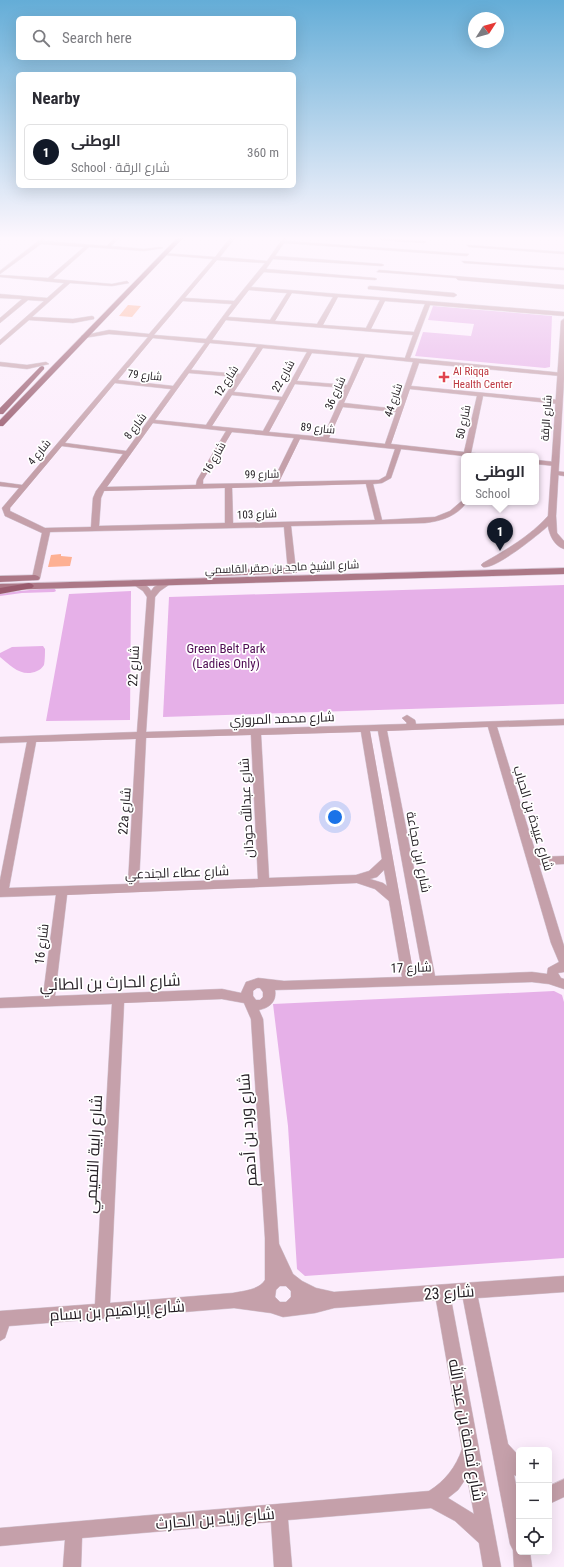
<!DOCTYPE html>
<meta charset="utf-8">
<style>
:root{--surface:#fff;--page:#f7f7f7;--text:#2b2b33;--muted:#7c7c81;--line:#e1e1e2;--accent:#111827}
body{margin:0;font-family:"Roboto Condensed",Cairo,sans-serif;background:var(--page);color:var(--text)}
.controls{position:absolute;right:12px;bottom:12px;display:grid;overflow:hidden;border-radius:6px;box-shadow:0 4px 16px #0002}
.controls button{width:36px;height:36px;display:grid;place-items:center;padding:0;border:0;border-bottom:1px solid var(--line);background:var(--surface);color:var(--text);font:20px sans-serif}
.compass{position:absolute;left:468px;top:12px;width:36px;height:36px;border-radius:50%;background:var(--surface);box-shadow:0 4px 16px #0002;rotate:54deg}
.you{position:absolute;left:335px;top:817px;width:14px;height:14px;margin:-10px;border:3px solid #fff;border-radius:50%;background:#1a73e8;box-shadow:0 0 0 6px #1a73e833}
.badge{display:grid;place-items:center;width:26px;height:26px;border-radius:50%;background:var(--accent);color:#fff;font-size:13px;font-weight:700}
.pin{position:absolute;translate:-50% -33px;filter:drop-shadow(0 1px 2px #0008)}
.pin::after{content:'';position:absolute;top:21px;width:14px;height:12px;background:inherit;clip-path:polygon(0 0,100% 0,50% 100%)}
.popup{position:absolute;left:461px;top:453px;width:78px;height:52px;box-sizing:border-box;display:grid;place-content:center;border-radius:6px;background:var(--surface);filter:drop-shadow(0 1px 3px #0005);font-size:13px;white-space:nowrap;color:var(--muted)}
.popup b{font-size:15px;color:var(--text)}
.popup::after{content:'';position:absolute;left:50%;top:100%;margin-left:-8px;border:8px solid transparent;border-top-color:var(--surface)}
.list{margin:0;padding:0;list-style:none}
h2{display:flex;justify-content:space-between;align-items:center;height:52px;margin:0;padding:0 16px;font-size:17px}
h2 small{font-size:13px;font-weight:400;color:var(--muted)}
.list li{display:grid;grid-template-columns:26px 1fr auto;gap:12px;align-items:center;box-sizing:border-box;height:56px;margin:0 8px 8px;padding:0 8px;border:1px solid var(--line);border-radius:6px}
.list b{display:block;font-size:15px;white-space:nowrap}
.list p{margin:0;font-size:13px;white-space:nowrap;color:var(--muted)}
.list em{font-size:13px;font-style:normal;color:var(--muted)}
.icon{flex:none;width:22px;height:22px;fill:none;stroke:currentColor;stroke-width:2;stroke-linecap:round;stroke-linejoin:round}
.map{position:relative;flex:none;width:564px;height:1567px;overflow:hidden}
.search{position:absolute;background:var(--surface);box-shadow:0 4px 16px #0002;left:16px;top:16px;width:280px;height:44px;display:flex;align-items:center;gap:10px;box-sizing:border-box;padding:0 14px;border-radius:6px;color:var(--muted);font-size:15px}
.panel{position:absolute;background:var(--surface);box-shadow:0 4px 16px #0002;left:16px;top:72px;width:280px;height:116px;border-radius:6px}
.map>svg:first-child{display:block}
.green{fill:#e6b0e8}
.building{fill:#fdb093}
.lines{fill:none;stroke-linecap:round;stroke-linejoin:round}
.minor-casing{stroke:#d5c8d5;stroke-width:1}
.tertiary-casing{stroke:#d5c8d5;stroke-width:1}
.secondary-casing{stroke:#d5c8d5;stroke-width:1}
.primary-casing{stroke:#d5c8d5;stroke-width:1}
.minor{fill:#c5a0aa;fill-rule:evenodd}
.tertiary{fill:#c5a0aa;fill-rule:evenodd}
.secondary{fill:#ac7887;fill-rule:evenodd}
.primary{fill:#995b6e;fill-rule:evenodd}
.health-dot{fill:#e0444e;stroke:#fff;stroke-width:1.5}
.labels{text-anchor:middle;stroke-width:3.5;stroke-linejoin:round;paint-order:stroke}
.far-health-label{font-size:11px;fill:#be3a42;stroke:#fff;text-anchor:start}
.far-street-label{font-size:11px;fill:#262026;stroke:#fff}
.park-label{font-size:13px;fill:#4f0c53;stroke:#fff}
.street-label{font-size:13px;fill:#262026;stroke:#fff}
.near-street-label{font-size:16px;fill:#262026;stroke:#fff}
</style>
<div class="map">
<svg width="564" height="1567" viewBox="0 0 564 1567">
<rect width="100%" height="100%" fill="#fcedfc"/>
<path class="green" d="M433 306 552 316 550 367 545 368 415 356 423 332 471 336 474 324 428 320Z
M564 585V704L163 717 169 597Z
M50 588 55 589 56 591 54 592 22 593 0 596V593Z
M131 591 130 720 46 721 69 594Z
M43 646 45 649C45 653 45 660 44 665 42 668 40 670 37 671 22 678 11 666 0 657V653L12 647Z
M554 991 562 995 564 1002V1258L305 1276 297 1269 288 1126 273 1004Z"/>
<path class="building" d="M128 305 141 306 132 317 119 316Z
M61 554V556L72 557 70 566 48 567 51 555Z"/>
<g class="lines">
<defs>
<path id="minor" d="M42 238H46L44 241 107 246 114 238H119L111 246 144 249 161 247 163 248 144 251 89 247 53 279 112 284 127 281 129 283 112 286 70 283 32 317 73 319 92 316 94 317V319L73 323 29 320 0 345V340L44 301 28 300 0 323V318L22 299 0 298V294L47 298 64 283 0 277V275L48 278 84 247 41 244 0 274V271Z
M230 238H235L220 257 267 261 283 238H287L285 241 469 254 467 256 284 243 275 256 382 264 384 265 382 266 273 259 266 269 375 278 377 279 375 280 264 272 251 287 564 312V316L430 305 410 358 563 373V375L561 376 419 363 411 386 559 400 562 402 559 404 483 396 471 453 482 454 485 456H464L401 449 391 478 382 483 373 484 382 520 435 517 450 511 464 499V502H467C457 516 442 521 425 523L291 526 296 571 295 573H292L288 571 284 527 50 532 40 578 39 580H33L32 578 42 533 5 516 2 508 19 488 0 486V482L22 485 148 337 109 334 84 338 81 336 109 330 149 334 213 259 164 255 162 253 215 257ZM217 260 265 263 234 301 185 298ZM249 290 287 293 270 320 228 317ZM292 293 333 297 317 324 275 321ZM338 297 380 300 366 328 323 325ZM183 301 232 304 206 339 154 335ZM385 301 425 304 414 332 371 329ZM226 320 413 335 405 358 212 340ZM153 338 205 343 173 386 118 380ZM210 343 257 347 240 374 191 370ZM263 348 307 352 282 397 234 392ZM312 353 359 357 347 385 297 381ZM365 357 413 362 397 409 344 403ZM189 373 237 377 206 425 155 420ZM115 383 171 389 126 451 65 443ZM295 384 345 388 323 437 269 432ZM410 389 477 396 464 452 391 444ZM232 395 280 400 263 431 212 426ZM343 407 396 412 385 444 329 438ZM153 423 226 431 197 480 196 485 107 487ZM232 432 294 438 272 483 203 484V480ZM300 439 395 449 386 476 379 480 279 482ZM62 446 123 454 96 491 93 498 91 527 45 528 10 511V508ZM366 484 375 520 233 523 232 488ZM225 488V523L99 526 101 498 104 491Z
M379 238 424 241 426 242 424 243 381 240Z
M467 245 564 252V254L469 247Z
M462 261 564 268V270L464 263Z
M379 270 564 285V289L458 280 456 278 377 272Z
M370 286 454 293 457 295 454 297 368 289V287Z
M0 362 27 365 46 362 49 364 27 369 0 366Z
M536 460 555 462 558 464 555 466 536 464Z
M554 471 564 472V476L552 474V472Z
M166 580H169L173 582 160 591 155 597 146 732 406 724 407 723 402 718 407 715 415 720 416 724 564 719V725L497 727 537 857 564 856V864L539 865 564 946V972L558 973 561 978 564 979V989L549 984 532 982 275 990C277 1002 269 1008 259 1010L263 1019 279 1244 293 1274 302 1281 316 1288 334 1292 564 1276V1292L478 1298 508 1444 519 1456V1477L514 1475 519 1500V1552H530L532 1567H514L513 1550 510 1544 463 1299H451L501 1567H483L479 1543 455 1521 431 1508 288 1520 292 1567H274L271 1522 82 1538 81 1567H63L65 1540 0 1546V1528L429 1491C445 1481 456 1467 462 1449L436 1300 334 1308 315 1313 283 1317 271 1313 234 1308 9 1326 5 1338 0 1341V1311L95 1304 112 1004 0 1008V998L43 996 56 895 0 897V880L27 742 0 743V737L137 732 147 597 143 591 131 583 132 581C139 580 148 585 151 591L154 587ZM488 727 551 943 559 962 548 968 547 974 532 972 435 976 387 731ZM370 731H378L423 976H414ZM361 732 382 859 369 871 356 875 269 878 261 735ZM251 735 258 879 139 883 146 738ZM136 739 128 884 9 888 36 742ZM384 870 387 886 383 883 370 879 377 877ZM357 883 375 889 389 901 402 977 284 981 258 978 246 982 241 993 222 989 55 996 67 895ZM257 988H260L263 992V997L260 1000H256L253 996V991ZM222 999 244 1003 251 1019 265 1238V1280C259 1290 243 1291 233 1293L110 1303 124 1003ZM280 1286H286L291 1291V1297L286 1302H280L275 1297 276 1290ZM467 1477 474 1514 448 1498 458 1490Z
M564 1479V1497L549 1504V1486Z"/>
<path id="tertiary" d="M564 319V379L556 516 557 533 564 541V549C554 546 549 534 548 526 538 535 495 570 483 567L481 565 483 563C506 550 530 536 548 516L561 321Z"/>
<path id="secondary" d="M293 568 298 571 296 573 215 576 210 573 215 570Z
M564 568V574L0 590V584Z
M35 575 38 576 40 578 38 580 0 582V576Z"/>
<path id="primary" d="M177 238H183L3 426H0V420Z
M42 366 44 367V369L3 414H0V408L40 367Z
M29 583 32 584 34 586 32 588 0 594V588Z"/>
</defs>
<use href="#minor" class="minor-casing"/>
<use href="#tertiary" class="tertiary-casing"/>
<use href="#secondary" class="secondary-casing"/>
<use href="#primary" class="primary-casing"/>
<use href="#minor" class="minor"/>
<use href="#tertiary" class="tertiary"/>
<use href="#secondary" class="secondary"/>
<use href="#primary" class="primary"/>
</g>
<linearGradient id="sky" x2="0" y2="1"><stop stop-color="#64add7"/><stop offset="0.52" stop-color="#fef7fe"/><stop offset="1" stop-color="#fef7fe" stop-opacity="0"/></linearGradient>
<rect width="564" height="458" fill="url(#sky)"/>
<path class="health-dot" d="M442 371h4v4h4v4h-4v4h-4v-4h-4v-4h4z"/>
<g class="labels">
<g class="far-health-label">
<text x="453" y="375">Al Riqqa<tspan x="453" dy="13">Health Center</tspan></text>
</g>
<g class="far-street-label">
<text transform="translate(145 375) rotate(6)" y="4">شارع 79</text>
<text transform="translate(283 376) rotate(-61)" y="4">شارع 22</text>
<text transform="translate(226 381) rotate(-57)" y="4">شارع 12</text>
<text transform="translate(335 393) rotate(-66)" y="4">شارع 36</text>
<text transform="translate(393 400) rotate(-71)" y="4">شارع 44</text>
<text transform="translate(546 418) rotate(-86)" y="4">شارع الرقة</text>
<text transform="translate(463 422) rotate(-78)" y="4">شارع 50</text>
<text transform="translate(135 426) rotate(-53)" y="4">شارع 8</text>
<text transform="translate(318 428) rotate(6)" y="4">شارع 89</text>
<text transform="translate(39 452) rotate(-50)" y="4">شارع 4</text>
<text transform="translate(214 458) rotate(-60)" y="4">شارع 16</text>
<text transform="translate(262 474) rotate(-1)" y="4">شارع 99</text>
<text transform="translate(257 514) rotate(-2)" y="4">شارع 103</text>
<text transform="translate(282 567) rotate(-2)" y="4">شارع الشيخ ماجد بن صقر القاسمي</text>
</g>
<g class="park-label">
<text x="226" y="653">Green Belt Park<tspan x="226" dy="15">(Ladies Only)</tspan></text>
</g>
<g class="street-label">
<text transform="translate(133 666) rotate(-87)" y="5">شارع 22</text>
<text transform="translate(282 718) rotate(-2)" y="5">شارع محمد المروزي</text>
<text transform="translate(246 808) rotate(-93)" y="5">شارع عبدالله حوذان</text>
<text transform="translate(124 811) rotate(-86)" y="5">22a شارع</text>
<text transform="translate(534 818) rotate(73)" y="5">شارع عبيدة بن الحباب</text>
<text transform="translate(419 852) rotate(79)" y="5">شارع ابن مجاعة</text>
<text transform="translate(177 872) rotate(-2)" y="5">شارع عطاء الجندعي</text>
<text transform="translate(41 944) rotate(-83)" y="5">شارع 16</text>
<text transform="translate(411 967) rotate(-2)" y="5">شارع 17</text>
</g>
<g class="near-street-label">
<text transform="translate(110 982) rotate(-2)" y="6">شارع الحارث بن الطائي</text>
<text transform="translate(247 1130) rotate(-94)" y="6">شارع ورد بن أدهم</text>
<text transform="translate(93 1154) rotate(-87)" y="6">شارع رابية التميمي</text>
<text transform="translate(449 1292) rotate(-4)" y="6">شارع 23</text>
<text transform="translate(117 1310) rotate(-4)" y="6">شارع إبراهيم بن بسام</text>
<text transform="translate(467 1430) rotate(80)" y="6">شارع ثمامة بن عبد الله</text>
<text transform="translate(215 1518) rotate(-5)" y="6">شارع زياد بن الحارث</text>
</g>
</g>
</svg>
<div class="controls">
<button>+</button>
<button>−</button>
<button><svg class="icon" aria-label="locate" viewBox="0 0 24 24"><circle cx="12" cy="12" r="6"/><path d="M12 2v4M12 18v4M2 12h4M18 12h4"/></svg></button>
</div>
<svg class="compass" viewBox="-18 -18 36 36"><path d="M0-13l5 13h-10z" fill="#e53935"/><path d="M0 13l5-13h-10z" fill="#7c7c81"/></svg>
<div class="you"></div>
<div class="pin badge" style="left:500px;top:551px">1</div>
<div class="popup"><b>الوطنی</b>School</div>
<div class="search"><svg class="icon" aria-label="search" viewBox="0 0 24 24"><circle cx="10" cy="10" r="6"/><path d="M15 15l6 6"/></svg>Search here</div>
<section class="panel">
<h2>Nearby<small></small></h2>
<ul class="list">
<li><span class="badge">1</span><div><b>الوطنی</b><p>School · شارع الرقة</p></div><em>360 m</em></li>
</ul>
</section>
</div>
